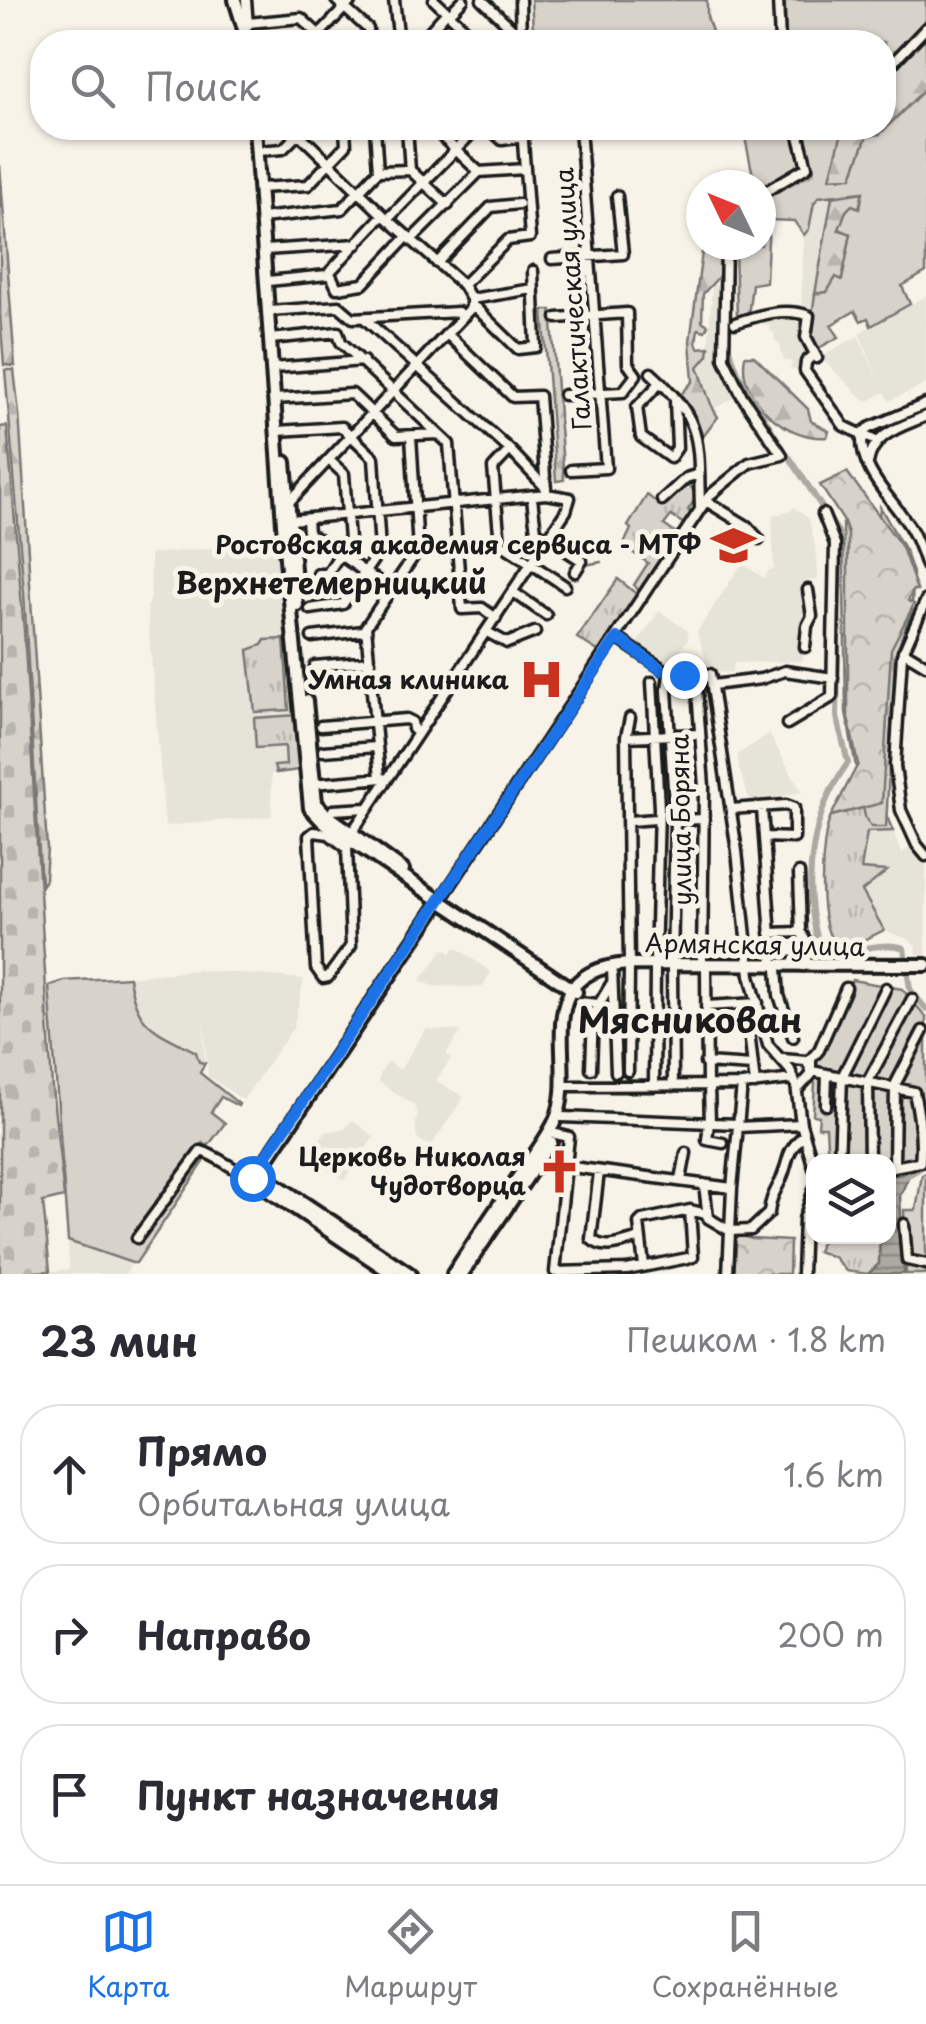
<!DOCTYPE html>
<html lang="ru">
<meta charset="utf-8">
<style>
:root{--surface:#fff;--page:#f7f7f7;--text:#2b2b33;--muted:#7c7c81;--line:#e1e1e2;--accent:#1a73e8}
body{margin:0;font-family:"Playpen Sans",sans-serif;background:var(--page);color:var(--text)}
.controls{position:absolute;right:30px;bottom:30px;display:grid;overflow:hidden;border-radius:20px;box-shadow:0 2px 8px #0004}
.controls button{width:90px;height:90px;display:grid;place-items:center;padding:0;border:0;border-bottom:2px solid var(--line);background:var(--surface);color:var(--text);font:50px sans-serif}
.compass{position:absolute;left:686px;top:170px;width:90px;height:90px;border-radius:50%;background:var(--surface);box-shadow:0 2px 8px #0004;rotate:313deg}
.stop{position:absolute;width:30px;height:30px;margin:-22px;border:8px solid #1a73e8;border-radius:50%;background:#fff}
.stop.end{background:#1a73e8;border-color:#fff;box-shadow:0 2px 10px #0008}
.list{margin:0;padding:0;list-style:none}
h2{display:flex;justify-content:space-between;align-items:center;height:130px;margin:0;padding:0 40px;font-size:42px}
h2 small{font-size:32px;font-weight:400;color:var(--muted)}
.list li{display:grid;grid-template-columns:65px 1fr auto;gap:30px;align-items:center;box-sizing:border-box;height:140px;margin:0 20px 20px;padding:0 20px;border:2px solid var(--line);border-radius:40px}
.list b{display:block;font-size:38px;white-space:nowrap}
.list p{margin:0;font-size:32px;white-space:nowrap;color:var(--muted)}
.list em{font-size:32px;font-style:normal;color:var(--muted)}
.icon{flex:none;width:55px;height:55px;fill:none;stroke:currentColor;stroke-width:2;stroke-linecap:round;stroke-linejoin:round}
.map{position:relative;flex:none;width:926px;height:1274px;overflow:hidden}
.search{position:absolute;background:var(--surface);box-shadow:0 2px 8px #0004;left:30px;right:30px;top:30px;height:110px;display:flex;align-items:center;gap:25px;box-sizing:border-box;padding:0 35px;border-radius:40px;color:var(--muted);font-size:38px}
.sheet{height:610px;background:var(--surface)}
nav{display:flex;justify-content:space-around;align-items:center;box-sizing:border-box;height:140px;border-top:2px solid var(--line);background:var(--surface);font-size:28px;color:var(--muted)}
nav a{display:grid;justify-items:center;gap:5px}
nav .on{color:var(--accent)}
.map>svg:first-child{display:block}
.built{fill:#e6e3d9}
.grass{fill:url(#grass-tufts);stroke:#7a7874;stroke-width:2.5}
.forest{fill:url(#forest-firs);stroke:#7a7874;stroke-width:2.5}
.cemetery{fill:url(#cemetery-stones);stroke:#7a7874;stroke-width:2.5}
.park{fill:url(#park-crowns);stroke:#7a7874;stroke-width:2.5}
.garden{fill:#d7d3cb;stroke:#7a7874;stroke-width:2.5}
.water{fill:url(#water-rules);stroke:#72716c;stroke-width:2.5}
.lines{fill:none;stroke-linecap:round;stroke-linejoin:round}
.stream{stroke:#72716c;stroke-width:2.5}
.river{stroke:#aca9a2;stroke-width:6}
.minor-casing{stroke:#1c1c1c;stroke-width:15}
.major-casing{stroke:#1c1c1c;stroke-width:18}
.minor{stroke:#f7f3e8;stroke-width:8}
.major{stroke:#f7f3e8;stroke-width:10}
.route{stroke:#1a73e8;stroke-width:12}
.labels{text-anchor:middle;stroke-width:10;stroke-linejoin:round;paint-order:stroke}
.street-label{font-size:25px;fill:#1c1c1c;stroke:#f7f3e8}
.poi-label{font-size:25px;font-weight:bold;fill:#1c1c1c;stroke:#f7f3e8;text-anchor:end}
.quarter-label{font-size:30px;font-weight:bold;fill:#1c1c1c;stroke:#f7f3e8}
.district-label{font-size:35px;font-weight:bold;fill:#1c1c1c;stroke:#f7f3e8}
</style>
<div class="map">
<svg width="926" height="1274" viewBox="0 0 926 1274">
<defs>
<pattern id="grass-tufts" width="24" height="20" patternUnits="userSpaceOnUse" patternTransform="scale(2.5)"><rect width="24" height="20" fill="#d7d3cb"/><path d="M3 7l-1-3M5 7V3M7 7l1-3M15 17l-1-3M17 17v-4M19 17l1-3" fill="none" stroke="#b8b5ae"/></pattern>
<pattern id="forest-firs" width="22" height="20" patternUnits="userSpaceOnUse" patternTransform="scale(2.5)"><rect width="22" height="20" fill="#d7d3cb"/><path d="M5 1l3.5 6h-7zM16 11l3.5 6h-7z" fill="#b8b5ae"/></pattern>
<pattern id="cemetery-stones" width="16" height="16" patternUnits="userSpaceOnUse" patternTransform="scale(2.5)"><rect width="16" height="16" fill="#d7d3cb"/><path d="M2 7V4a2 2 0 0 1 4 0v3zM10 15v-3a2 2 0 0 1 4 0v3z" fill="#b8b5ae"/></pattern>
<pattern id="park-crowns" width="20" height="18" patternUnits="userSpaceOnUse" patternTransform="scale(2.5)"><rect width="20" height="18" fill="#d7d3cb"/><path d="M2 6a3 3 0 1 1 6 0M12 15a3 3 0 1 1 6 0" fill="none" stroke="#b8b5ae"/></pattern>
<pattern id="water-rules" width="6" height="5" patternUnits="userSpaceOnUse" patternTransform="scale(2.5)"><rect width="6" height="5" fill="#aca9a2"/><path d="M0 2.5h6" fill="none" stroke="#8b8983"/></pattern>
</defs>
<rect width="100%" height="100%" fill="#f7f3e8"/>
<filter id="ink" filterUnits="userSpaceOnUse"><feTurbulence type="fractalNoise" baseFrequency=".01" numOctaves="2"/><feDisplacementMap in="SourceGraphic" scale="20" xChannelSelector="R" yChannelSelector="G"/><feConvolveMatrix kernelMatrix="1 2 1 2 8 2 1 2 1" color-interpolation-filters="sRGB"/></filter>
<g filter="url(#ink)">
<path class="built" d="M819 197H832L811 315 801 312 804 235 809 229 814 202Z
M712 285H720L719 356 737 397 715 408 698 367 708 355Z
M926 296V384L889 401 885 392 866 402 820 357 858 336 879 380 859 333Z
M766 314 792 315 805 330 803 371 790 369 792 362 784 360 779 342 774 341 775 333 770 331V326L763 324Z
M794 507 809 519 817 555 818 580 808 581 803 661 734 663 732 672 710 673 697 632 742 563 764 578 769 570H774L772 515 789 512Z
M279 541 282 542 291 609 300 770 271 774 272 816 165 826 147 607 151 598 150 554Z
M659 611 688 631V639L667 668 636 645Z
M769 734 802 792 783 796V805L752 807 739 769 738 754Z
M893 831 902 853 912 846 926 861V955H917L916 946 908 939 884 930 862 891 885 872 861 870 867 832Z
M455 947 491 972 482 987 433 986 420 981 444 949 451 953Z
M198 970 304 979 293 1028 243 1100 208 1076 203 1015 205 1063H199L196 1052 151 1027 133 1007 129 977Z
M426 1029 461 1031 446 1054 451 1058 436 1081 464 1097 431 1146 417 1139 415 1121 418 1116 414 1105 379 1082 380 1074 388 1062 400 1070Z
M352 1120 374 1137 344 1180 326 1169 319 1141 325 1132 346 1128Z
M68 1241 132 1263 125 1274H35L69 1269Z"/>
<path class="grass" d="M687 481 697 496 688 510 693 515 686 525 671 516 664 525 679 536 639 591 634 585 648 563 623 546 631 529 628 526 647 495 660 505Z
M618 579 639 596 601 653 577 638Z
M284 639 289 710 255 712 248 650 262 645 265 640Z
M297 715 299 770 276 773 274 766 286 765 285 746 256 748 254 718Z
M881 803 893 831 867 832 861 869 887 871 862 891 884 930 866 939 834 942C817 924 820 839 831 816Z
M824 1237H880L879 1264 868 1274 846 1271 834 1257 817 1251Z"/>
<path class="forest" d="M923 33 926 36V88L880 134 867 136 852 177 829 178 843 128H884V78Z
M0 165 15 366 4 365 0 314Z
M863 192 859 208 839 230 851 233 842 281 827 292 815 294 832 197Z
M703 245H724C724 279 723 270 703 294L702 321 708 325 705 331 698 329 696 342 698 348 709 347 708 355 698 367C705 384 708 403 718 417L702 438 698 437 677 399 693 381 690 341Z
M543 310H551L564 480 556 481Z
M745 356H754L808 409 811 421 829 431 827 437C788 441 736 399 745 356Z
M5 370H14L19 413 47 848 45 880 41 886 24 593Z
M880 507 906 552 913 573 912 610 895 655 886 827H871L865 817 846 712 843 524 879 517Z"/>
<path class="cemetery" d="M7 426 24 631 52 1087 64 1197 43 1202 50 1271 0 1274V427Z"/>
<path class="park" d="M847 472 902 547 917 590H913L908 601 914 604 891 649 882 803 831 816 858 764 848 717V534L843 520 820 485Z
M732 1233 752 1239 790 1241 789 1274H732Z"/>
<path class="garden" d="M531 0H707V17L715 40 534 42Z
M785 0H926V36L922 33 884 78V42H785Z
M926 88V272L902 286 910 304 871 326 868 318 861 321 855 311 831 325 839 337 815 350 809 337 815 294 827 292 836 277 842 280 851 234 839 229 846 211 852 205 860 208 863 192 819 197 814 203 809 229 804 235 794 221 769 220 766 282 752 284 748 316 737 320 735 245H761V185H755L743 128H795L808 164 813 167 802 128H843L830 178 852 177 867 136 880 134Z
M129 977C136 1028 155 1030 196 1052L199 1062 205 1063 200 1073 239 1104 238 1106 221 1097 211 1112 225 1123 208 1146 203 1143 197 1152 204 1162 136 1263H132L68 1241 49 986 64 981Z
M852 980 902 989 926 1017V1159L889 1168 888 1162 828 1161 826 1127H818L819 1116 813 1115 815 1083 811 1082 814 1068Z
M926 1173V1274H906L904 1210H916L922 1175Z"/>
<path class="water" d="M910 1173 900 1196 904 1274H868L879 1264 880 1237 888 1236 889 1176Z"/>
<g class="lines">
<path class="stream" d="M585 565 601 562"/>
<path class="river" d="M783 0 784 42
M761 198 812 172 802 128
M729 299 730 245
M728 346 742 382 783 448
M790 458 840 535 837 717 848 763C811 812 802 882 818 941 839 963 878 938 904 948L910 989 926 1009
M905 1177 926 1165"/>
<defs>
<path id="minor" d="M246 0 248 25
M336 0 368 29 369 42
M394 0 399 42
M434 0 479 42
M482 0 521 37
M520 0 521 42
M778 0 780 42
M449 14 463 0
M248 23 301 18 327 42
M312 42 352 0
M431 42 430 31 447 12
M884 72 926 28
M293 128 383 215 463 285 471 299
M407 128 410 170 448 205
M437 128 438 133 479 172
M489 128 502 140 524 137
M257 151 283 149 304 128
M378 171 410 170
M260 188 308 185 346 145 345 128
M761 194 807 167 797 128
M262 218 342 209 378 171 375 128
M388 219 477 128
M412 239 479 172 525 169
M265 250 357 244
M552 259 623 254 617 196
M437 263 491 207 519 204
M330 273 337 288 363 284 408 236
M268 281 327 275 383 215
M463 285 508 240 530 237 522 128
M471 299 533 289
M471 308H476L518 349 536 347 533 271
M269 311 339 306 353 318 458 312 464 316
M557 318 627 313 628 364 636 375 623 392 564 395
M365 319 510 450 546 488
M735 323C758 315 785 307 809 316L806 337 817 358
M447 334 513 397 539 396 546 490
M271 339 338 332 341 342 449 444 462 609 482 608 496 618
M814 355 806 362 805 371 844 426 876 441
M273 368 363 361
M651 373C704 421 698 440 700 507
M275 399 352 394 396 436 438 434
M926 404 869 428 862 433C859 473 893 498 911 529 918 541 922 554 926 566
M637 407 641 437 670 458 677 448 675 400
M637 407 661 382
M278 431 342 427 374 458 380 550 343 604 310 609
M510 450 493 468 500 543 565 586
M868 463C873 433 901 427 926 416
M571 470 606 468 580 128
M532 498 536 531 582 561 575 572
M662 500 686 478 699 474
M290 501 471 308V299
M706 501 747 526 759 539
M307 519 308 533 391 590
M291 520 546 494 570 498 566 511 355 828
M418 550 500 543
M318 574H327L349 540 344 474 329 460
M513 592 546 615
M926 600 902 655 895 766 901 810 917 845 926 856
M366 627 380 778
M487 632 507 643 535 632
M312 637 363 631 418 550 411 436
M617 638 669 673 710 674 737 851 750 975 768 1045 790 1070 796 1085 801 1124 814 1168
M805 647 807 626 812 616 808 590
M903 651 926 665
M315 666 370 661
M669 673 667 690 675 820 672 964
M696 675 704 787 702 964
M652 682 659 808 655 964
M713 685 761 679 785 671 833 678
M787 724 832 697 835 544 823 514
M321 726 406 719 412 722 413 729 417 732
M626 737 700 734
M323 751 376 747
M312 784 383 778
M731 809 786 805 794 808V838L765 837
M762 809 773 965
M333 810 367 808
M675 820 704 819
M629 821 656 819
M347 848 329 834 314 832 309 836 316 968 323 978 328 977 351 946 347 848 350 840
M799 873 801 932 810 949 803 966
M440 901 709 496 749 463 782 455 742 396 724 358 726 245
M770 933 801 932
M629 964 626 737 630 718
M612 968 616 1072
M672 968 673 1086
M706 968 707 1086
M777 969 779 995 793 1037
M579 1002 598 1004
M746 1005 755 1084
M706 1006 758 1003
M782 1059 806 1061 812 1071 914 1092C919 1114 923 1138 920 1162L888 1168
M705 1063 753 1066
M591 1069 593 1014 611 984
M628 1071 629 967
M563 1086 742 1085 793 1079
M654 1086 655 968
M709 1086 710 1123
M798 1089 811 1075V1059L819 1050 846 988
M826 1105 827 1074
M562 1117 738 1124
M709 1123 707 1140 723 1143
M738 1127 801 1124
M556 1134 569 1137 555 1272 627 1270 693 1257 690 1210
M839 1162 842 1077 886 988
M869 1162 868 1081 912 999
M564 1166 732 1188
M894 1168 895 1085 923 1031
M599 1172 591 1239C605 1252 624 1242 640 1238
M681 1180 686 1153
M704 1184 708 1218 730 1231 751 1230 769 1213C770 1199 775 1192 781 1180 791 1156 783 1157 804 1134
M904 1224 907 1260 926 1264
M137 1238 201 1151C221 1157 239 1176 259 1178
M644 1266 639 1223 642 1220 690 1210 706 1214
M728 1274 732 1188 742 1085
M802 1274 804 1219 814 1189"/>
<path id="major" d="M235 0 248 42
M255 128 284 538 310 808 323 822 576 992
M285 462 297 605
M306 701 316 803 326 814 403 870
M261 1167 268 1179 410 1274
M393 1274 265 1188 259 1171 440 901
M453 1274C474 1242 495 1210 517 1179 530 1160 545 1142 555 1121 581 1067 523 970 629 964L926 965
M462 1274 551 1142"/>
</defs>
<use href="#minor" class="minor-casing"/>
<use href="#major" class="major-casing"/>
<use href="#minor" class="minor"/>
<use href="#major" class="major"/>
</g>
</g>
<g class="lines" filter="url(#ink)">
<path class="route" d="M252 1178H260L262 1162 617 638 662 670 684 675"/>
</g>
<defs>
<symbol id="university-bare" viewBox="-9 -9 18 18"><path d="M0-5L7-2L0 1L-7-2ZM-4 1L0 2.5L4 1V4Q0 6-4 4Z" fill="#c8321e" stroke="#f7f3e8" stroke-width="2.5" paint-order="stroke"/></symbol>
<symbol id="hospital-bare" viewBox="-9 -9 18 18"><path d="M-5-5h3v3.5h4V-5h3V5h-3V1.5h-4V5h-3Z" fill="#c8321e" stroke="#f7f3e8" stroke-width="2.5" paint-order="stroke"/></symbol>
<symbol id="church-bare" viewBox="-9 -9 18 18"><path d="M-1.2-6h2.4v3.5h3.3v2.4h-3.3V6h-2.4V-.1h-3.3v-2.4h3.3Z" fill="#c8321e" stroke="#f7f3e8" stroke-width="2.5" paint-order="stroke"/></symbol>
</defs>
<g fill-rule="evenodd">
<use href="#university-bare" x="702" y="514" width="63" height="63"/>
<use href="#hospital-bare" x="510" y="648" width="63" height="63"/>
<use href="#church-bare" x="528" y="1140" width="63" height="63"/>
</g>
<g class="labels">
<g class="street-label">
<text transform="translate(573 299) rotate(-94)" y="9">Галактическая улица</text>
<text transform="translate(681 820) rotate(-91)" y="9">улица Боряна</text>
<text transform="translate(755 945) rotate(1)" y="9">Армянская улица</text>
</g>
<g class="poi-label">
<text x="701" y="554">Ростовская академия сервиса - МТФ</text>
<text x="509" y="689">Умная клиника</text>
<text x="526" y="1166">Церковь Николая<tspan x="526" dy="29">Чудотворца</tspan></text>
</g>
<g class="quarter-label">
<text x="331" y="594">Верхнетемерницкий</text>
</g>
<g class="district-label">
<text x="690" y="1033">Мясникован</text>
</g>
</g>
</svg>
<div class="controls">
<button><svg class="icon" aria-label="layers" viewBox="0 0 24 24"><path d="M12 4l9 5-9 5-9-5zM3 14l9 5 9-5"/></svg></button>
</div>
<svg class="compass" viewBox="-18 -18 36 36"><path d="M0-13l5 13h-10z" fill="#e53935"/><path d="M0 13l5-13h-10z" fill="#7c7c81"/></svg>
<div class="stop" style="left:252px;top:1178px"></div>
<div class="stop end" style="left:684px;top:675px"></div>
<div class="search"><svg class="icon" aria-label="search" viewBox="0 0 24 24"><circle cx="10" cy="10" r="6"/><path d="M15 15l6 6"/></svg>Поиск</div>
</div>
<section class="sheet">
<h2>23 мин<small>Пешком · 1.8 km</small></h2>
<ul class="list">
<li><svg class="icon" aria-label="ahead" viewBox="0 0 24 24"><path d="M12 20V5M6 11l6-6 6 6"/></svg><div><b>Прямо</b><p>Орбитальная улица</p></div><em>1.6 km</em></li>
<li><svg class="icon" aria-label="right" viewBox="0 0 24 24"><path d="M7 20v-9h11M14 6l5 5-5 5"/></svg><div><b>Направо</b></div><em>200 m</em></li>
<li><svg class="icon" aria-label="arrive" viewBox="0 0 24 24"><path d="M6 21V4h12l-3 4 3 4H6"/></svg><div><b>Пункт назначения</b></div></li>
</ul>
</section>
<nav>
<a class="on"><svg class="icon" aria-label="map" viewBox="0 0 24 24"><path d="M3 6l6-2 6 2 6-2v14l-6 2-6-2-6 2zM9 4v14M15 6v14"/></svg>Карта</a>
<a><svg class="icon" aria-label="directions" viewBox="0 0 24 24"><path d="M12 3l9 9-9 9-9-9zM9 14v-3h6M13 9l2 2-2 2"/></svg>Маршрут</a>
<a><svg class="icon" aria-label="saved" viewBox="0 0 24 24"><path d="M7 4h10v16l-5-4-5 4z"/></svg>Сохранённые</a>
</nav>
